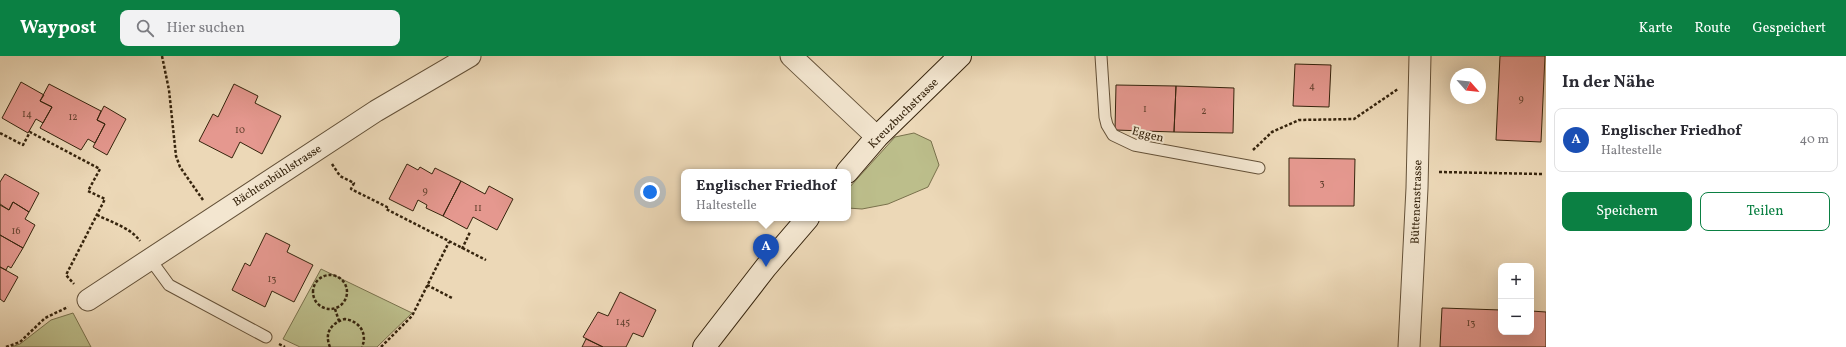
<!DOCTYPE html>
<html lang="de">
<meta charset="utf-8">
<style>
:root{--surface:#fff;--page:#f2f2f3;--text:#2b2b33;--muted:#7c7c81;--line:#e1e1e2;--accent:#0b8043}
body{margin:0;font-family:Vollkorn,serif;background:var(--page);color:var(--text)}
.controls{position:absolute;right:12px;bottom:12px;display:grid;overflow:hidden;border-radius:8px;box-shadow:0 4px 16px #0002}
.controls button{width:36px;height:36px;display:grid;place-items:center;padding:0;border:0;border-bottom:1px solid var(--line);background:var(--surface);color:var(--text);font:20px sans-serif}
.compass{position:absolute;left:1450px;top:12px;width:36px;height:36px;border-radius:50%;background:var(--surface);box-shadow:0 4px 16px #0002;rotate:117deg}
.you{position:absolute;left:650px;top:136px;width:14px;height:14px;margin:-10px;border:3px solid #fff;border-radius:50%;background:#1a73e8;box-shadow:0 0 0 6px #1a73e833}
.badge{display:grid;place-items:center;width:26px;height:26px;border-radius:50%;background:var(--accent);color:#fff;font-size:13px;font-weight:700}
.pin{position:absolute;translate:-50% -33px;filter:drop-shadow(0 1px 2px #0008)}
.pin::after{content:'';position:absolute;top:21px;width:14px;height:12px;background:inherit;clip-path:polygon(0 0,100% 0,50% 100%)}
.popup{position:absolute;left:681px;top:113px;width:170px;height:52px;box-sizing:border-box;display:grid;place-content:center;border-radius:8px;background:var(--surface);filter:drop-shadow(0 1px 3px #0005);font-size:13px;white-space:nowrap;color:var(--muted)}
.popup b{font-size:15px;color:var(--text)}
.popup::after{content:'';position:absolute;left:50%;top:100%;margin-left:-8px;border:8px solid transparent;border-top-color:var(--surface)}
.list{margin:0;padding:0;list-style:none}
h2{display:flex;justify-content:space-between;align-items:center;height:52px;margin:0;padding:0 16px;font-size:17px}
h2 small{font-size:13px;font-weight:400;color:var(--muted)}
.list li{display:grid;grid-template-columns:26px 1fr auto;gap:12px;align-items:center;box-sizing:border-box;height:64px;margin:0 8px 8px;padding:0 8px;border:1px solid var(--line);border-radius:8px}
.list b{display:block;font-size:15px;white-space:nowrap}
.list p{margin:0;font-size:13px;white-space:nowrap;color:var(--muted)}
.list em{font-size:13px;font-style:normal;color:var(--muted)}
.actions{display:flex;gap:8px;padding:12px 16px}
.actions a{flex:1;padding:9px 0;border:1px solid var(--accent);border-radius:8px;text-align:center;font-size:14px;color:var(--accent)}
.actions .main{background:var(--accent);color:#fff}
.icon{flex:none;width:22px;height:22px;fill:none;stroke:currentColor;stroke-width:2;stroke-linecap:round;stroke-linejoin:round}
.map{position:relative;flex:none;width:1546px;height:291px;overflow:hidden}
header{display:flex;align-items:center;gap:24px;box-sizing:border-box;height:56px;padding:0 20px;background:var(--accent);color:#fff}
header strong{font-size:19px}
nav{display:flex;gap:22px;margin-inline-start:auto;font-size:14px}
.search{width:280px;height:36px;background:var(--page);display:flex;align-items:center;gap:10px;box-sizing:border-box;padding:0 14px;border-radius:8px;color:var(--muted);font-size:15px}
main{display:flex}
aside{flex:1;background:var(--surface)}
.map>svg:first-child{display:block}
.green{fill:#bcbe8b;stroke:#79714c}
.building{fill:#e5988f;stroke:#36240d}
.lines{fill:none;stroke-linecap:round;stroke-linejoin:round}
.lane-casing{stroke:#645138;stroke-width:13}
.street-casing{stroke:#645138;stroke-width:23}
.secondary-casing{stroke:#36240d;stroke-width:24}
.path{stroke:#36240d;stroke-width:2.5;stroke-dasharray:3 2;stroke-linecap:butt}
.lane{stroke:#f3e6d0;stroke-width:11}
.street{stroke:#f3e6d0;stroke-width:21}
.secondary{stroke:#f3e6d0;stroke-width:22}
.labels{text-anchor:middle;stroke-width:4;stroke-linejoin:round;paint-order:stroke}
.number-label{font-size:10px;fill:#62412e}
.street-label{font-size:12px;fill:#36240d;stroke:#f3e6d0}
</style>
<header>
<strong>Waypost</strong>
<div class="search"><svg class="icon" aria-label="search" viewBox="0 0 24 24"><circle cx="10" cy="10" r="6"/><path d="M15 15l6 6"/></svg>Hier suchen</div>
<nav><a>Karte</a><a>Route</a><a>Gespeichert</a></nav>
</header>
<main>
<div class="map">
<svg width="1546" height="291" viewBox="0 0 1546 291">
<rect width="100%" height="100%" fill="#ecd8b7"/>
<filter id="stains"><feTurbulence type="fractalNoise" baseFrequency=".005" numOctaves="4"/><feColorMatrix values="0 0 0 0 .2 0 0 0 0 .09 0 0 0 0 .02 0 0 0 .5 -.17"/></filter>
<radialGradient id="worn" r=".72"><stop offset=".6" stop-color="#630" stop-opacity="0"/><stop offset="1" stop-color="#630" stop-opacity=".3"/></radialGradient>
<path class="green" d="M914 77 931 85 939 109 928 131 888 148 862 153 848 152V133L895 81Z
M321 213 412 257 377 291H300L283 283Z
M73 257 91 291H11L20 288 51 264Z"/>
<path class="building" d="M1500 0H1545L1541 86 1496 84Z
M1295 8 1331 9 1329 51 1293 50Z
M21 26 44 39 40 45 52 51 43 67 36 63 28 77 2 62Z
M49 28 101 55 97 64 105 68 95 87 88 83 81 94 40 72 52 51 40 45Z
M234 28 258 40 255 47 281 60 262 98 240 86 232 102 199 85 213 58 218 61Z
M1116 29 1176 30 1174 76 1115 74Z
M1176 30 1234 32 1233 77 1174 76Z
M104 50 126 63 107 99 93 91 105 68 97 64Z
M1289 102 1355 103 1354 150H1289Z
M407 108 418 114 420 111 432 118 435 112 461 125 443 160 426 152 427 149 418 144 413 155 389 143Z
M5 118 39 137 29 156 13 146 9 154 0 148V126Z
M461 125 485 138 489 130 513 143 497 174 473 161 467 173 443 160Z
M13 146 29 156 25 163 35 169 23 192 0 179V149L9 154Z
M266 177 290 189 287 196 313 209 294 246 272 235 265 251 232 234 245 207 250 210Z
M0 179 23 192 11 212 8 210 6 214 0 211Z
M0 211 18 221 4 246 0 243Z
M620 236 656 254 643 281 633 277 626 291H603L583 281 598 256 608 260Z
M1442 252 1501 254V276H1531V255L1546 256V291H1440Z
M586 283 603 291H582Z"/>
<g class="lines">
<defs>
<path id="lane" d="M1101 0 1105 61 1107 69 1113 79 1134 89 1259 112
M150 203 169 229 266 281"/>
<path id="street" d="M791 0 877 81
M88 244 376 55 470 0
M1409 291 1417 132 1420 0"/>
<path id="secondary" d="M847 116 877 81 960 0
M704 291 766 211 808 162"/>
</defs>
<use href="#lane" class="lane-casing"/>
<use href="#street" class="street-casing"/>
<use href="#secondary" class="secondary-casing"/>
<path class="path" d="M162 0 169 34 176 100 180 111 203 144
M0 77 23 89 30 76 100 113 88 135 105 143 66 219 74 228
M1253 94 1272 76 1299 64 1354 63 1398 33
M332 108 340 120 354 127 351 133 387 151 386 153 486 204
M1439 116 1543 118
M97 159C111 166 131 172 140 185
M462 193 470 176
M313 236a17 17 0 1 1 34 0a17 17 0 1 1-34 0Z
M427 229 452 242
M335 253 339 265
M279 288 285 291
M6 291 20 286 45 262 68 251
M330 291C324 277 331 267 345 263 359 265 368 277 362 291
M381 291 412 260 449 186"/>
<use href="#lane" class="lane"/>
<use href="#street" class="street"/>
<use href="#secondary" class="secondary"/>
</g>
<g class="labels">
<g class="number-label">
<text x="1312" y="33">4</text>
<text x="1521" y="46">9</text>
<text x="1145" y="56">1</text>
<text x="1204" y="58">2</text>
<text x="27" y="61">14</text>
<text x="73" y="64">12</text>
<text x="240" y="77">10</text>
<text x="1322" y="130">3</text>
<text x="425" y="138">9</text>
<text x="478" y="155">11</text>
<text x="16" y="178">16</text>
<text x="272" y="226">13</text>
<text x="623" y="269">145</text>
<text x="1471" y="270">13</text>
</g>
<g class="street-label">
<text transform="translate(903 57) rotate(-45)" y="4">Kreuzbuchstrasse</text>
<text transform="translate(1148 78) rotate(14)" y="4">Eggen</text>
<text transform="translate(277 119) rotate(-33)" y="4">Bächtenbühlstrasse</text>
<text transform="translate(1416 146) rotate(-88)" y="4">Büttenenstrasse</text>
</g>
</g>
<rect width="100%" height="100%" filter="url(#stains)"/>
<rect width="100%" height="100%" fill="url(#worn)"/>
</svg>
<div class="controls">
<button>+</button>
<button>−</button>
</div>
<svg class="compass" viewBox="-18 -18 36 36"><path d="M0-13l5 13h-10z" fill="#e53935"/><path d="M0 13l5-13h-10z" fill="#7c7c81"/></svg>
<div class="you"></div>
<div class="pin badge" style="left:766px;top:211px;background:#1a4fb4">A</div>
<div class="popup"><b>Englischer Friedhof</b>Haltestelle</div>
</div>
<aside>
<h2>In der Nähe<small></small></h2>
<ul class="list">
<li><span class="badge" style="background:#1a4fb4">A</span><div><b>Englischer Friedhof</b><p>Haltestelle</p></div><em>40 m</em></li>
</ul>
<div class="actions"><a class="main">Speichern</a><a>Teilen</a></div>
</aside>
</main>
